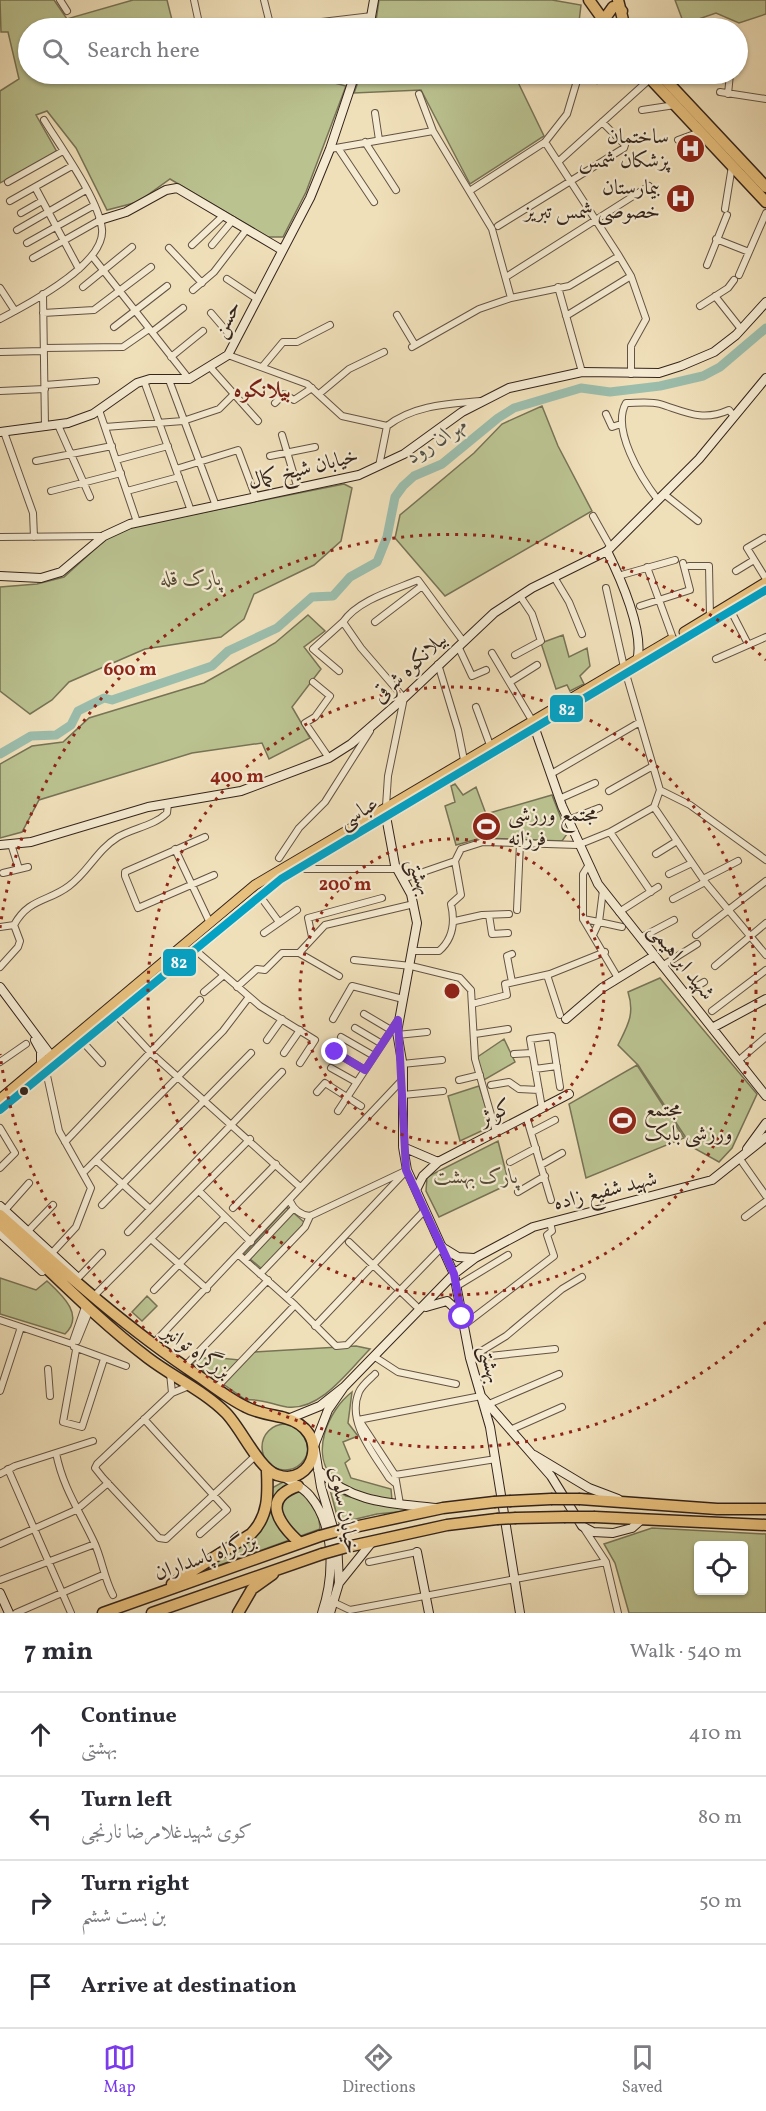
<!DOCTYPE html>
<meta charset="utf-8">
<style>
:root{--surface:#fff;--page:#f2f2f3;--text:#2b2b33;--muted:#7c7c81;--line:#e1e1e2;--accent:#7c3aed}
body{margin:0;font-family:Vollkorn,Amiri,serif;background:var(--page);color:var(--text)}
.controls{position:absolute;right:18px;bottom:18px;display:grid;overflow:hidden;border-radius:6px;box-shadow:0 2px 4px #0004}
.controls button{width:54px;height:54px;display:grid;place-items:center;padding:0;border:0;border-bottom:2px solid var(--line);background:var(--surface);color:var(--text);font:30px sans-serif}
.stop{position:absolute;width:18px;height:18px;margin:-14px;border:4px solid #7c3aed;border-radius:50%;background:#fff}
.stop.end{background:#7c3aed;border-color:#fff;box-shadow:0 2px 6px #0008}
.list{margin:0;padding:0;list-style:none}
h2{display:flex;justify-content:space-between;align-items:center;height:78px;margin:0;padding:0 24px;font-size:26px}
h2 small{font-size:20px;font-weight:400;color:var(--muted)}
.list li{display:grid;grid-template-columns:39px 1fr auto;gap:18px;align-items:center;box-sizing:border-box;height:84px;padding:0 24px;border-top:2px solid var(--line)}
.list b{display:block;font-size:22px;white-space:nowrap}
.list p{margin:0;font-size:20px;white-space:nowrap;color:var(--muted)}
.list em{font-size:20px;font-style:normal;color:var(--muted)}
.icon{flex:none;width:33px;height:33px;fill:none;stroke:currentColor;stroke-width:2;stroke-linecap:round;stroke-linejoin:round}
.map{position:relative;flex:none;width:766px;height:1613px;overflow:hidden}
.search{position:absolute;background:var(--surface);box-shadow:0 2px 4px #0004;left:18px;right:18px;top:18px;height:66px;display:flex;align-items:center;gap:15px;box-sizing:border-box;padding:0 21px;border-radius:33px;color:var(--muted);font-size:22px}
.sheet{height:414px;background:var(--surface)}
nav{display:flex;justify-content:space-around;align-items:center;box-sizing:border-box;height:84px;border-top:2px solid var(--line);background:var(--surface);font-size:16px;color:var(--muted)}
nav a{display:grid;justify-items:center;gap:3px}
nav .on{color:var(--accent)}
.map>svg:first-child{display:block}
.green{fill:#bac290;stroke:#777356;stroke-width:1.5;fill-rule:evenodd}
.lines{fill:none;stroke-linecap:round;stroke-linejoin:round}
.river{stroke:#9bbdac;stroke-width:9}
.street-casing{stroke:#635344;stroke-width:8}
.secondary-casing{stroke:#34241c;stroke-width:10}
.primary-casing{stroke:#34241c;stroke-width:11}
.highway-casing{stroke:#34241c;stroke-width:13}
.street{stroke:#f5ebd2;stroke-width:6}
.secondary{stroke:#f5ebd2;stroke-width:8}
.primary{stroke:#e8c07d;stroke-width:9}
.highway{stroke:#e8c07d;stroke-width:10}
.highway-bridge-casing{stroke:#34241c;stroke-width:13;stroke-linecap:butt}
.highway-bridge{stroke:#e8c07d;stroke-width:10}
.bus-1-casing{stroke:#f5ebd2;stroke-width:12}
.bus-1{stroke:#03a2c5;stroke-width:8}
.route{stroke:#7c3aed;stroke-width:8}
.ring{fill:none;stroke:#8f2418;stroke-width:3;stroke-dasharray:3 6}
.bus-dot{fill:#34241c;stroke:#f5ebd2;stroke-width:2}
.labels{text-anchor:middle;stroke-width:4.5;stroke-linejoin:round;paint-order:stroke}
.poi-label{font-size:21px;fill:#34241c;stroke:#f5ebd2;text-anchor:end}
.street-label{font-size:21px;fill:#34241c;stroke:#f5ebd2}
.park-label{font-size:21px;font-style:italic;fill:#564c39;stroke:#f5ebd2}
.neighbourhood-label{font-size:22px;font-weight:bold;fill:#7a1f14;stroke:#f5ebd2}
.water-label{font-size:22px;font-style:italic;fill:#535247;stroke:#f5ebd2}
.centre{fill:#8f2418;stroke:#f5ebd2;stroke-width:3}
.ring-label{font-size:18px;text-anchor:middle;font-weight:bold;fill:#8f2418;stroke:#f5ebd2;stroke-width:4.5;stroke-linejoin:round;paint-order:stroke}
.line-badge{stroke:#f5ebd2;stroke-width:2}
.badge-label{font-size:16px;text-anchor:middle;font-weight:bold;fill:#fff}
</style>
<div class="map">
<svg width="766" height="1613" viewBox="0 0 766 1613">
<rect width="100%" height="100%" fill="#f0e0ba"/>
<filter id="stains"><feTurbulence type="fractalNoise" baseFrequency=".00333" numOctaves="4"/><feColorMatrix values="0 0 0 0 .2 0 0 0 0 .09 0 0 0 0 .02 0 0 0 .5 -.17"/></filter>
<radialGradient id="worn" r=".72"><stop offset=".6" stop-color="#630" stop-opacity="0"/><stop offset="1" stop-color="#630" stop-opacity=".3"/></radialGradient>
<path class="green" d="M0 0H54L67 19 133 0H167L174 28H28V74H300L346 86 306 192 283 237H268L170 179 138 202 107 210 76 148 47 111 36 115 57 152 0 183V91L19 79 8 32H1Z
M379 0H552L581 5 579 22 589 28H375Z
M675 0H766V14L739 23 716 13 684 24Z
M361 74H514L544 136 470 184 421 90 354 93Z
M542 406 558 446 592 511 445 596 395 538 400 515 474 453 502 424Z
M344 484 352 488 341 541 314 565 254 594 244 619 221 637 145 649 69 682 52 700 30 714 0 691V587L37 584 64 577 107 538 135 526Z
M308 615 325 631 304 647 321 669 292 707 310 738 269 759 262 743 192 753 39 800 22 832 0 838V764L32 746 63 742 89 718 204 683 275 643Z
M563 635 569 657 587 648 590 666 580 676 584 684 570 691 567 685 556 689 541 643Z
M455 784 463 795 476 787 486 814 552 795 567 834 562 841 481 838 456 845 445 806 455 802 451 786Z
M660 978 757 1094 732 1148 719 1162 692 1147 638 1065 618 1045C628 1025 635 1014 628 992Z
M504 1039 515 1062 484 1080 476 1058Z
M637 1065 684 1138 586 1178 569 1104Z
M479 1086 492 1126 460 1141 448 1096Z
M498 1141 509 1184 439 1217 426 1191 427 1177Z
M287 1207 305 1223 262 1269 244 1254Z
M0 1278 36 1290 47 1281C62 1295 85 1315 65 1334L0 1314Z
M147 1296 157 1306 142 1321 132 1312Z
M356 1346 370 1349C349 1370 321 1411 287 1407 273 1405 261 1398 246 1400L223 1384 253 1352Z
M210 1357 240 1360 220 1381 192 1364 196 1360Z
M352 1392 348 1423 358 1436 343 1442 350 1459 345 1463 351 1478 391 1489 392 1500C373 1496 351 1494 336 1481 308 1456 328 1410 352 1392Z
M262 1447a23 23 0 1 1 46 0a23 23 0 1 1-46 0Z
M283 1482C302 1488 320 1508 320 1529L217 1566V1558L250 1537 272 1488Z
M329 1486 346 1496 417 1510 377 1514 339 1523Z
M652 1528 766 1534V1613H629L615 1563 604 1544ZM698 1546H744V1590H698Z"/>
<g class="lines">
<path class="river" d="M0 754 31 736 56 735 71 725 78 711 104 698 112 700 212 666 228 651 277 628 312 597 333 596 350 577 377 562 387 537 395 497 403 486 414 476 442 464 498 418 514 408 581 388 610 392 660 386 703 376 720 367 766 328"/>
<defs>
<path id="street" d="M60 0 67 11
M194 0 200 28
M264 0 271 28
M271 28 372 16
M597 80 604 74
M720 92 766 99
M419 94 433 131 492 229 511 298
M728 94 730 74
M642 110 675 105
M375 113 379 140
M678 140 700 132
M365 142 396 190
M545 142 619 256 631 276 646 319 631 346V374
M338 148 374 202
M330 149 433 131
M558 162 651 78
M8 182 63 151
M35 187 79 269
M471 190 545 142 567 114 579 74
M10 201 72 166
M725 209 732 166
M21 213 42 201
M498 226 624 148 625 145 602 122
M17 230 86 190
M716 239 749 252
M27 243 93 206
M192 245 224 215
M212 245 233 220
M169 248 202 283
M92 256 189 379
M33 258 100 220
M707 265 727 215
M739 275 766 213
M506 277 649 186
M227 279 257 299
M83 287 132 247
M558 287 582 372
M0 288 15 311
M193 290 214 272 247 229
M43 294 45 427
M715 296 741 329
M700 306 728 288 734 280
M43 313 94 310 151 267
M211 313 235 341
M397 315 415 345
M566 316 631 276
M0 319C27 305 106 264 102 229 99 200 60 146 44 120
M114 327 167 286
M152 332 183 308
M412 347 479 309 511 298 569 286 619 256
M44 348 123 347 149 329
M0 352 44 351
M228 355 307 384 342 416 387 426
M171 357 203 331
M263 366 283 342H297L330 325
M210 367 258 421
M169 380 216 506
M144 381 191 511
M45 385 96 381
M0 391 45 389
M319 394 349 369 384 352
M275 403 284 394 294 400 312 388
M99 410 137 522
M606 414 612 427 621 424
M58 425 90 497
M105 427 183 421 219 409 234 394
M4 432 33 513 34 537
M282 435 298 489
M270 456 315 447
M116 460 168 446
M36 461 112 446
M379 466 387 426C414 405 448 404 481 401
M176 469 238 450 256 498
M51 491 121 473
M127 491 179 477
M664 494 698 521
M658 500C641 478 611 429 626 403 636 403 650 401 660 404 686 412 702 422 729 410L734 416
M593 516 611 548
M0 537 104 536
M764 538 747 548 766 579
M689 566H709L710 617
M647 567 674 641
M736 571 754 560
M618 576 675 560
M554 577 569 602 582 634
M606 588 624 667 660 790
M640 606 690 590 683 563
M731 611 748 644
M375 622 422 586
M458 646 472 676 486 670
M492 653 533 722
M515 655 541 641 532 614 520 596
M716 659 766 637
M438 664 458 730 464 760
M339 671 313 649 344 621
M313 682 330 696 315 717 305 723 329 758
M510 682 537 665
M476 707 490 745
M551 774 640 722
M660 790 690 805 766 860
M609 791 653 766
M559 799 595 783
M386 806 388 776 404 698 361 648 343 622C358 600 394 590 418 580L463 641
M654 807 705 882 766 955
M568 820 599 808
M610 832 651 892
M205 837 125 872V876L138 908 214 875
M11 844 19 869
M175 849 210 923
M656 854 677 841
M279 858 299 828 325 802 370 731
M299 869H397
M3 873 28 867
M669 874 692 863
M403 879 455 861 461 849 483 842 578 845 610 832 654 807 660 790
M703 879 738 861
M603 890 599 922 583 919 618 978
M260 896 279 922
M673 899 705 882
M517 910 520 843
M619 912 658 887
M489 915 492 934 508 933
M583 919V874L588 866
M455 921 482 915 509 914
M14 925C29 898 48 902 69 886 88 872 97 850 118 837 133 828 154 826 167 813L168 804
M0 927 14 925
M264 933 297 910
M593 935 599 922 622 927
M696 935 766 881
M312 937 308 918 382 898
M640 938 674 920
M194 949 260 1006 315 1040 300 1063
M413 951H439C454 938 455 921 451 904L461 895 455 861
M299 953 339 976
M512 954 507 956 512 982
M354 960 411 966 460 978 471 990 475 1059 496 1132
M662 966 697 944
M715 966 766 923
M0 967 18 947 20 941 14 925
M547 975 560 1015
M237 987 257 969 265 970 282 953H299L325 925 414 904
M204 992 224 975
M684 994 704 982
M472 1004 507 995 505 984 550 974 605 952
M712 1011 766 970
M115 1014 151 1053 300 1187
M364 1014 391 1030
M333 1019 352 986 403 999
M355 1028 382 1044
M475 1034 508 1029
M397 1035 427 1032
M341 1037 374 1056
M267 1040 282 1019
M82 1041 102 1063
M335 1052 365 1070
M284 1053 300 1030
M514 1054 532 1053
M738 1061 766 1037
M0 1062 26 1044
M402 1064 442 1060
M331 1068 356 1082
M535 1069 557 1066
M46 1071 59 1131 91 1188 76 1227 52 1253
M459 1080 480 1075
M491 1085 509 1082 519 1089 539 1090
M317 1092 325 1083 361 1106
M403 1095 443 1091
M542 1108 530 1039 552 1036 560 1087
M338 1111 398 1020
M526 1116 551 1200
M0 1128 15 1153 0 1168
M532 1132 555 1120
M65 1142 200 1000
M740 1159 766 1196
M96 1160 150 1209
M510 1162 536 1148
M541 1165 562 1153
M83 1173 223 1031 249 997
M199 1191 251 1242
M518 1192 545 1176
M290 1201C294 1210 300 1215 310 1216L403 1172
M102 1205 251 1053
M233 1208 276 1164
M5 1210 29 1183
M745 1217 765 1202
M28 1231 53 1205
M128 1232 282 1072
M151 1239 207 1289
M349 1242 416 1306
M239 1255 295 1305 336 1346 347 1345 443 1246
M245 1260 293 1209
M260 1274 305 1227 310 1216
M78 1278 102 1253
M457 1286 508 1255
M154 1290 225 1217
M94 1296 250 1139
M287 1297 407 1170
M0 1320 72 1344 86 1304
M464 1325 554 1256 547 1235 552 1231 550 1222
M315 1326 425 1210
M77 1341 90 1309
M153 1344 402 1080
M74 1347 126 1366
M76 1350 63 1422 82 1427 104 1359
M375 1357 398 1372 456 1384
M470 1358 506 1336 562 1289 582 1277
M472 1358 555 1349
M184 1367 268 1280
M48 1369 50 1396
M170 1373 172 1393
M375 1374C370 1379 362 1385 359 1392 346 1422 374 1454 389 1478L395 1483
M189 1386 172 1393 97 1464 95 1468 103 1478 159 1538 166 1539 252 1459
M216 1388 295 1305
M0 1391 21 1327
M489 1404 559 1374
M144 1419 227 1510 200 1534
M358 1420 481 1396
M359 1420 395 1475 400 1504
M510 1430 562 1407
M56 1453C63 1488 79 1510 94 1542 102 1559 104 1578 113 1595
M8 1469 71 1613
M0 1474 15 1466 93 1441
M395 1475 496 1459
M81 1506 108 1483
M583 1527 606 1562 618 1613
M0 1544 76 1510
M369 1562 417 1552
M0 1580 95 1544
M333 1602 350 1610 606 1562
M16 1613 103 1575"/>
<path id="secondary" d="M369 28 374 0
M100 220 126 212 166 190 177 188 282 250
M0 432 68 423 93 414 137 383 150 379H189L228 355 310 198 330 149 355 74
M607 551C620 577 645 633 637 661
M0 576 41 578 61 572 104 536 130 524 359 475 404 454 462 412 509 388 582 372 659 373 681 366 714 352 736 335 766 302
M534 726 562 806 598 884 766 1096
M385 811 395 865 411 894 417 923 397 1032 403 1067V1147L407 1170 454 1274 470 1358 490 1427 520 1613
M0 845 31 842 148 807 241 791 329 758 351 744 404 698 494 613 532 588 607 551 699 459 766 378
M0 987 55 1061
M566 1019 602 988 654 956
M712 1028 766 999
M35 1040 41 1051V1064
M403 1147 438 1162
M747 1149 766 1123
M416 1190 423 1176 438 1162 569 1094
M0 1206 76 1276
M0 1233 42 1271
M445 1249 458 1257 474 1258
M426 1307 447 1301 461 1314
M344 1387 454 1274 475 1258 533 1227 712 1180 766 1137
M481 1396 551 1476 582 1526 593 1532 613 1533 632 1528 641 1520
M288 1419 320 1406 344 1387 328 1410 314 1446
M315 1450 321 1487 337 1541 339 1583 330 1613
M534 1455 589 1488 618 1499
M318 1470C353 1504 391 1503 436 1508
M284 1477C293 1483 304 1488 310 1496 336 1527 334 1578 322 1613
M417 1552 429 1613
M339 1583 372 1542
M0 1593 9 1613"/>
<path id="primary" d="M684 632 766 582
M0 1099 255 885 672 639
M0 1110 281 879 766 590"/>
<path id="highway" d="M589 0 609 28
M618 0 625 28
M603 21 613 7H618L622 11
M646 74 766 202
M660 74 766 187
M0 1215C63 1271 126 1328 197 1375 213 1386 229 1399 246 1407 257 1413 273 1415 285 1418 333 1431 313 1488 277 1475 259 1469 241 1428 226 1413 204 1391 173 1377 148 1358 95 1318 49 1269 0 1224
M298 1486C260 1499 280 1525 300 1543
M580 1499 717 1509H766
M511 1501 551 1499
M595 1517 766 1525
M516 1518 564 1517
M345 1529 443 1508 494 1502
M347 1547 447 1525 497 1519
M172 1584 251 1534C269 1516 268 1494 267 1471
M103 1613 320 1536
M152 1613 322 1554
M238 1613 252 1589 273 1574"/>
</defs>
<use href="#street" class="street-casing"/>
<use href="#secondary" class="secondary-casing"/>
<use href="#primary" class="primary-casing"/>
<use href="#highway" class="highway-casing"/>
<use href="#street" class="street"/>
<use href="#secondary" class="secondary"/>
<use href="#primary" class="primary"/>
<use href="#highway" class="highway"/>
<defs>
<path id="highway-bridge" d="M551 1499H580
M494 1502 511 1501
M564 1517H595
M497 1519 516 1518
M320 1536 345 1529
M322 1554 347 1547"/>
</defs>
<use href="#highway-bridge" class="highway-bridge-casing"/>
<use href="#highway-bridge" class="highway-bridge"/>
<defs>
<path id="bus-1" d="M0 1110 281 879 766 590"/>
</defs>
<use href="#bus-1" class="bus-1-casing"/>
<use href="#bus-1" class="bus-1"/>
</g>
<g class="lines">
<path class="route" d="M335 1052 365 1070 398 1020 406 1170 454 1274 462 1317"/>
</g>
<g class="ring">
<circle cx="452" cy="991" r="152"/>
<circle cx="452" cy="991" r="304"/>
<path d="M766 1322A456 456 0 0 1 0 1054M0 928A456 456 0 0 1 766 660"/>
</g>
<defs>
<symbol id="hospital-disc" viewBox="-11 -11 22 22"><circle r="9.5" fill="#8f2418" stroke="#f5ebd2"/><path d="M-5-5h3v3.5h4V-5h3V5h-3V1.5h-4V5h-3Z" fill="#fff"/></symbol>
<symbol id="stadium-disc" viewBox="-11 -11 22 22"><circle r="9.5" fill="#8f2418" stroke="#f5ebd2"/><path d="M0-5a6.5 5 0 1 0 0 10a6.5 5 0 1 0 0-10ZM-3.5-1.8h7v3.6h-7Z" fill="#fff"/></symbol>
</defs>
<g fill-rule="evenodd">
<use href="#hospital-disc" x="674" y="132" width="33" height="33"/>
<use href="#hospital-disc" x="664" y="182" width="33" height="33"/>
<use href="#stadium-disc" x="470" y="810" width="33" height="33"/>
<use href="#stadium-disc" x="606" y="1104" width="33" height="33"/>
</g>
<circle class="bus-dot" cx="24" cy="1091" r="5"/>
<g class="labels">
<g class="poi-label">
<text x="669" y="143">ساختمان<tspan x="669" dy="24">پزشکان شمس</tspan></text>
<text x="660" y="194">بیمارستان<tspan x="660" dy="24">خصوصی شمس تبریز</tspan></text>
<text x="508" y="821" text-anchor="start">مجتمع ورزشی<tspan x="508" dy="24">فرزانه</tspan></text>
<text x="644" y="1116" text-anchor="start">مجتمع<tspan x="644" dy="24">ورزشی بابک</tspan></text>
</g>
<g class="street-label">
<text transform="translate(226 319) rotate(-63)" y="7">حسن</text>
<text transform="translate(303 468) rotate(-14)" y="7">خیابان شیخ کمال</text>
<text transform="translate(409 667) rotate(-43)" y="7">بیلانکوه شرقی</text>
<text transform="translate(358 812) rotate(-31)" y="7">عباسى</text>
<text transform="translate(420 876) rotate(68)" y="7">بهشتی</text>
<text transform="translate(682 961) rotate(51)" y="7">شهید ابراهیمی</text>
<text transform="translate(495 1112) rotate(-28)" y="7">کوثر</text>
<text transform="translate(605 1190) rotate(-14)" y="7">شهید شفیع زاده</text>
<text transform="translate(197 1351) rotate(35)" y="7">بزرگراه توانیر</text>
<text transform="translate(491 1364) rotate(76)" y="7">بهشتی</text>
<text transform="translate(345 1510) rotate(79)" y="7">خیابان سلوی</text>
<text transform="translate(205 1556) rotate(-19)" y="7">بزرگراه پاسداران</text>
</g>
<g class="park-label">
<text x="191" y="585">پارک قله</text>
<text x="476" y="1183">پارک بهشت</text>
</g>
<g class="neighbourhood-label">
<text x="262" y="397">بیلانکوه</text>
</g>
<g class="water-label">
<text transform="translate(436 439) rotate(-33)" y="8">مهران رود</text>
</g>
</g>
<circle cx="452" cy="991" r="9" class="centre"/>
<g class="ring-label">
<text x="130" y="675">600 m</text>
<text x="237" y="782">400 m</text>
<text x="345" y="890">200 m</text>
</g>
<g class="line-badge">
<rect x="549" y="694" width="35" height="29" rx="6" fill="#03a2c5"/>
<rect x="162" y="948" width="35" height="29" rx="6" fill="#03a2c5"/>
</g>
<g class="badge-label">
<text x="567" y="715">82</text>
<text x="179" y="968">82</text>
</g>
<rect width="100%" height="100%" filter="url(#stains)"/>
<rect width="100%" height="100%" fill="url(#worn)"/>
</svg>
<div class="controls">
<button><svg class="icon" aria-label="locate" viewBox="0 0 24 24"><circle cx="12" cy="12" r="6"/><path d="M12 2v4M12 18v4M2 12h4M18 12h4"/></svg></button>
</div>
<div class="stop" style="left:462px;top:1317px"></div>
<div class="stop end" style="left:335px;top:1052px"></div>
<div class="search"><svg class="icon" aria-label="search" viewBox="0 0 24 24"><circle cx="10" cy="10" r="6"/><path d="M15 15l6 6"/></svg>Search here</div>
</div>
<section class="sheet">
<h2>7 min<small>Walk · 540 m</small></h2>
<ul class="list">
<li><svg class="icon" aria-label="ahead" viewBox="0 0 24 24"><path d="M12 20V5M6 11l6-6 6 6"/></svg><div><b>Continue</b><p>بهشتی</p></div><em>410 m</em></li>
<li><svg class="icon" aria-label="left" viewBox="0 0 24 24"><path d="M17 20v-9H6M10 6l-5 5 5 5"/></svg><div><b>Turn left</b><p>کوی شهیدغلامرضا نارنجی</p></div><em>80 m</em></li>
<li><svg class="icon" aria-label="right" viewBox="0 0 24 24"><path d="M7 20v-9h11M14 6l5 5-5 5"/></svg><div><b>Turn right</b><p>بن بست ششم</p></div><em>50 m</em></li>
<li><svg class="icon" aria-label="arrive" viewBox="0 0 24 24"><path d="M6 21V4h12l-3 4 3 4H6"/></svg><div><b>Arrive at destination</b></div></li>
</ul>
</section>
<nav>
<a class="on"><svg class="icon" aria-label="map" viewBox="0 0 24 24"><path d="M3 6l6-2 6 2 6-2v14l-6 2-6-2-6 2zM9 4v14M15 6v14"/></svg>Map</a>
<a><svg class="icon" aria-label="directions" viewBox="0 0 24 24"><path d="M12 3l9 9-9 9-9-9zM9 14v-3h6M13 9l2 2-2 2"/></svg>Directions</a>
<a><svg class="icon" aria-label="saved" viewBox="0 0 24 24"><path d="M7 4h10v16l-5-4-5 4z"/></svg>Saved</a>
</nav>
